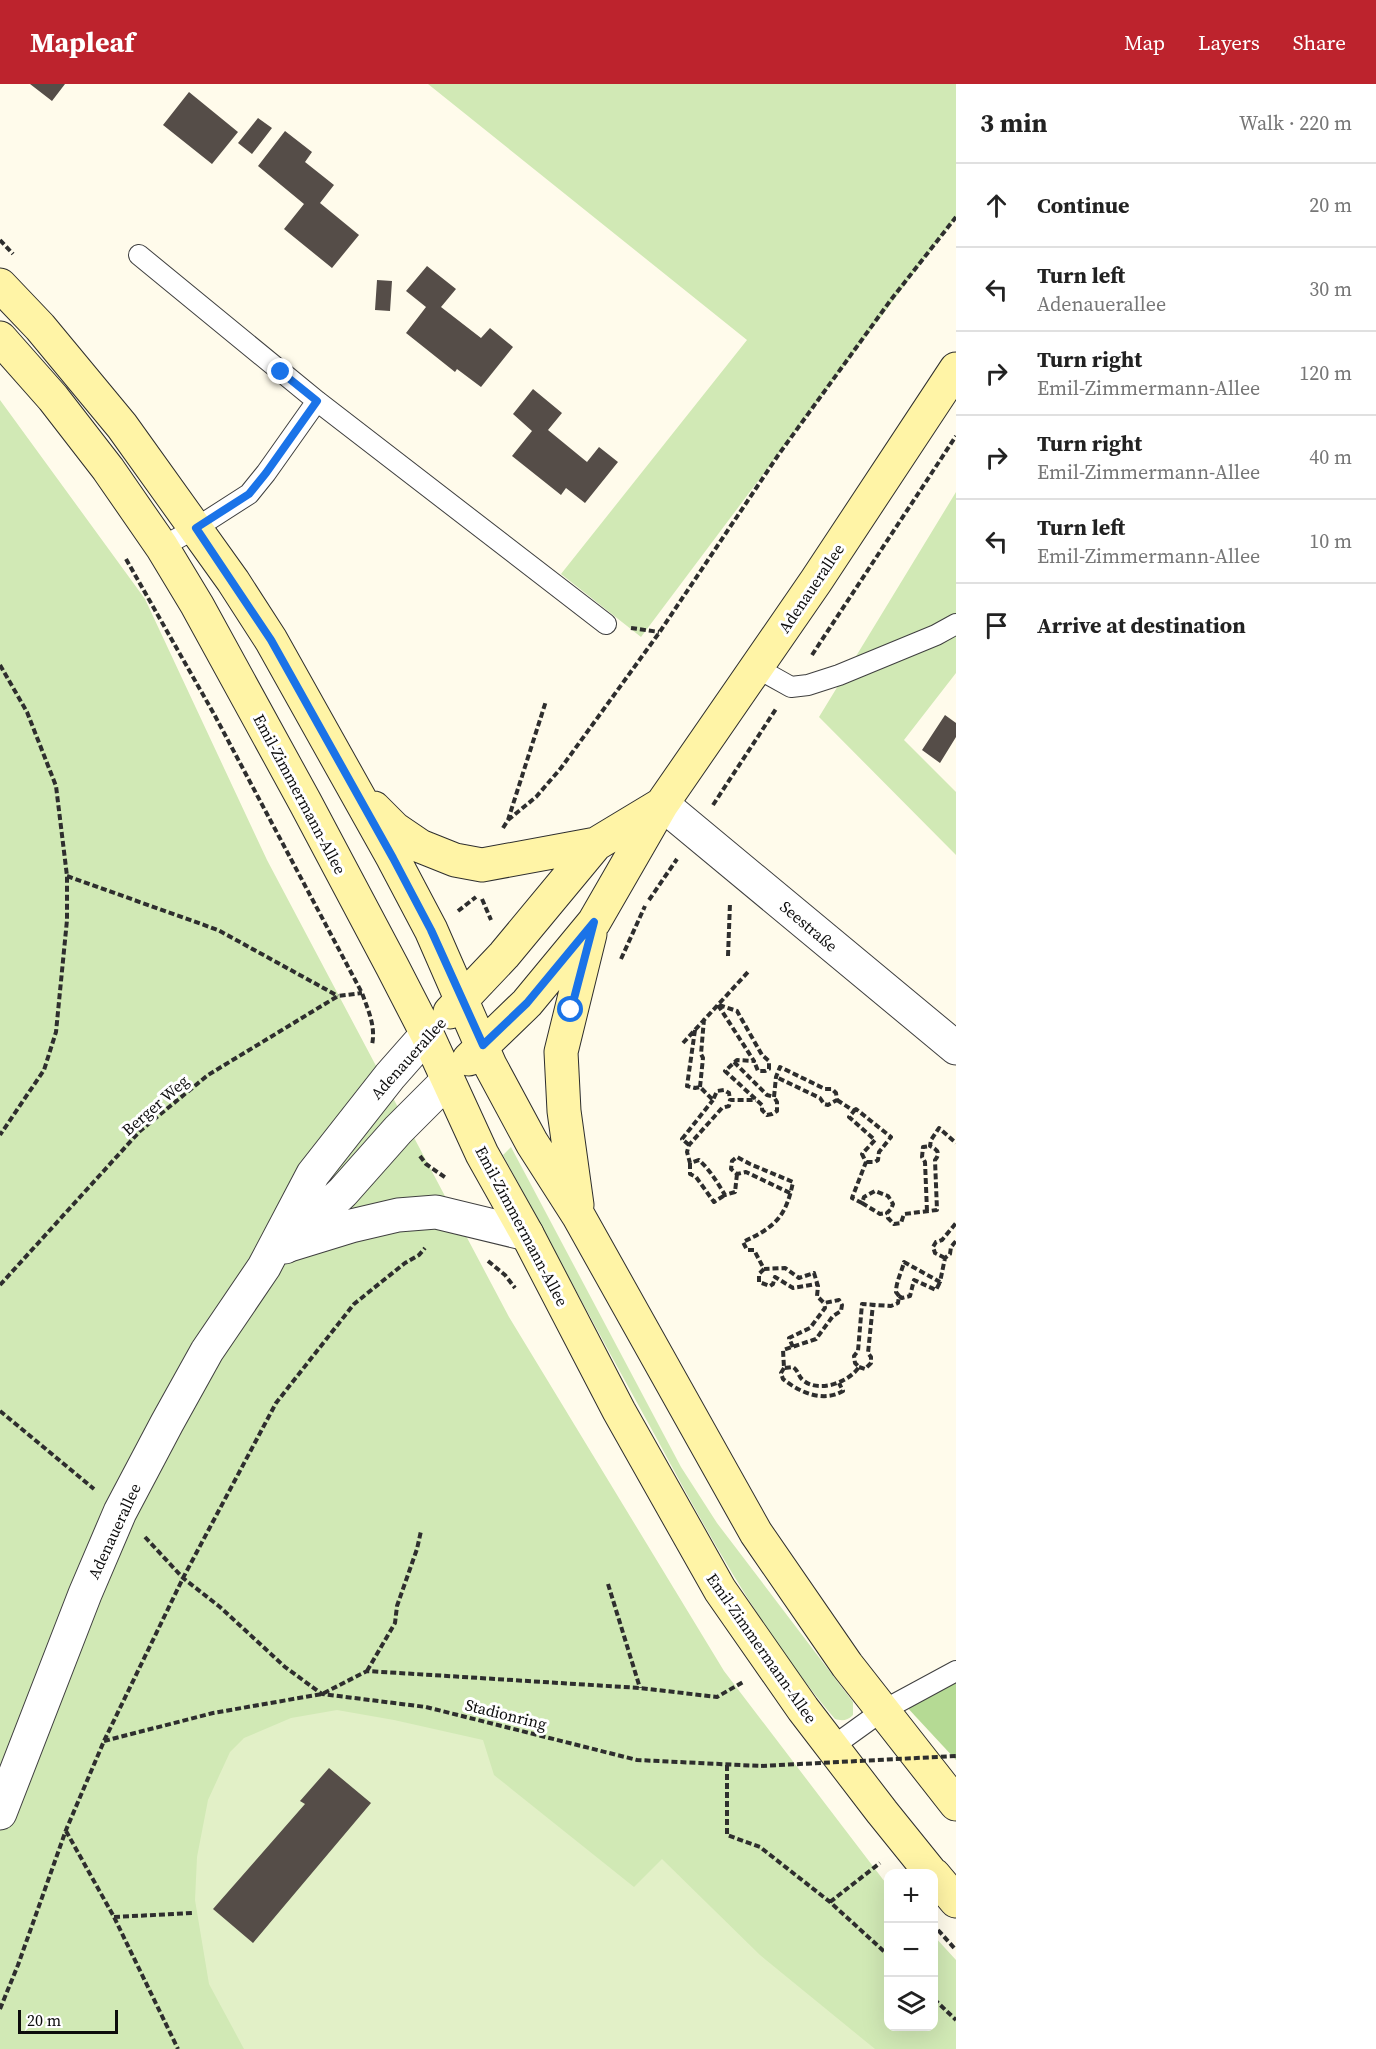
<!DOCTYPE html>
<meta charset="utf-8">
<style>
:root{--surface:#fff;--page:#f6f6f6;--text:#222;--muted:#767676;--line:#e0e0e0;--accent:#bd232d}
body{margin:0;font-family:"Source Serif 4",serif;background:var(--page);color:var(--text)}
.controls{position:absolute;right:18px;bottom:18px;display:grid;overflow:hidden;border-radius:12px;box-shadow:0 6px 24px #0002}
.controls button{width:54px;height:54px;display:grid;place-items:center;padding:0;border:0;border-bottom:2px solid var(--line);background:var(--surface);color:var(--text);font:30px sans-serif}
.scale{position:absolute;left:18px;bottom:15px;width:100px;box-sizing:border-box;padding-left:6px;border:3px solid #0c0c0c;border-top:0;font-size:16px;line-height:21px;white-space:nowrap;color:#0c0c0c;-webkit-text-stroke:4px #fff;paint-order:stroke}
.stop{position:absolute;width:18px;height:18px;margin:-14px;border:4px solid #1a73e8;border-radius:50%;background:#fff}
.stop.end{background:#1a73e8;border-color:#fff;box-shadow:0 2px 6px #0008}
.list{margin:0;padding:0;list-style:none}
h2{display:flex;justify-content:space-between;align-items:center;height:78px;margin:0;padding:0 24px;font-size:26px}
h2 small{font-size:20px;font-weight:400;color:var(--muted)}
.list li{display:grid;grid-template-columns:39px 1fr auto;gap:18px;align-items:center;box-sizing:border-box;height:84px;padding:0 24px;border-top:2px solid var(--line)}
.list b{display:block;font-size:22px;white-space:nowrap}
.list p{margin:0;font-size:20px;white-space:nowrap;color:var(--muted)}
.list em{font-size:20px;font-style:normal;color:var(--muted)}
.icon{flex:none;width:33px;height:33px;fill:none;stroke:currentColor;stroke-width:2;stroke-linecap:round;stroke-linejoin:round}
.map{position:relative;flex:none;width:956px;height:1965px;overflow:hidden}
header{display:flex;align-items:center;gap:36px;box-sizing:border-box;height:84px;padding:0 30px;background:var(--accent);color:#fff}
header strong{font-size:28px}
nav{display:flex;gap:33px;margin-inline-start:auto;font-size:21px}
main{display:flex}
aside{flex:1;background:var(--surface)}
.map>svg:first-child{display:block}
.green{fill:#d1e9b5}
.forest{fill:#b5da94}
.pitch{fill:#e2f0c7}
.building{fill:#554d48}
.lines{fill:none;stroke-linecap:round;stroke-linejoin:round}
.service-casing{stroke:#3f3f3f;stroke-width:22}
.minor-casing{stroke:#3f3f3f;stroke-width:35}
.tertiary-casing{stroke:#3f3f3f;stroke-width:35}
.secondary-casing{stroke:#2e2e2e;stroke-width:35}
.path{stroke:#2e2e2e;stroke-width:4;stroke-dasharray:6 3;stroke-linecap:butt}
.service{stroke:#fff;stroke-width:20}
.minor{stroke:#fff;stroke-width:33}
.tertiary{stroke:#fff;stroke-width:33}
.secondary{stroke:#fff4a6;stroke-width:33}
.path-bridge{stroke:#2e2e2e;stroke-width:4;stroke-dasharray:6 3;stroke-linecap:butt}
.route{stroke:#1a73e8;stroke-width:8}
.labels{text-anchor:middle;stroke-width:6;stroke-linejoin:round;paint-order:stroke}
.street-label{font-size:16px;fill:#0c0c0c;stroke:#fff}
</style>
<header>
<strong>Mapleaf</strong>
<nav><a>Map</a><a>Layers</a><a>Share</a></nav>
</header>
<main>
<div class="map">
<svg width="956" height="1965" viewBox="0 0 956 1965">
<rect width="100%" height="100%" fill="#fffbeb"/>
<path class="green" d="M428 0H956V133L641 553 561 490 747 256Z
M0 316 145 515 267 776 509 1233 724 1587 888 1802V1942H934V1852L956 1876V1965H0Z
M956 408V589L904 656 956 708V771L819 633Z
M511 1063 681 1383 717 1439 853 1618V1631C847 1637 842 1637 835 1635 763 1550 709 1452 657 1355 605 1261 554 1166 503 1071Z"/>
<path class="forest" d="M956 1592V1676L904 1620Z"/>
<path class="pitch" d="M337 1626 394 1636 483 1656 494 1691 634 1803 662 1775 760 1871 875 1965H244L209 1900 195 1816 197 1773 208 1716 230 1668 244 1654 291 1634Z"/>
<path class="building" d="M30 0H65L52 17Z
M189 8 238 48 212 80 163 41Z
M258 34 272 44 252 70 238 59Z
M285 47 312 68 305 78 334 101 320 119 359 151 332 184 284 145 304 120 258 82Z
M427 182 456 205 441 223 481 254 490 244 513 263 481 303 457 285 455 288 406 249 426 223 406 207Z
M377 196 392 197 390 227 375 226Z
M533 305 562 329 548 346 587 378 599 363 618 378 585 419 566 404 561 411 512 372 532 347 513 330Z
M945 631 956 639V653L940 679 922 666Z
M329 1684 371 1719 253 1859 213 1825 305 1720 300 1717Z"/>
<g class="lines">
<defs>
<path id="service" d="M139 171 317 317 606 540
M162 463 196 444 249 410 266 389 317 317
M757 584 791 603 808 601 839 591 936 551 956 540
M832 1663 882 1627 956 1587"/>
<path id="minor" d="M662 720 956 964
M286 1162 351 1142 398 1131 436 1128 527 1150"/>
<path id="tertiary" d="M285 1163 343 1108 398 1046 448 996
M0 1729 85 1510 120 1428 167 1339 207 1267 264 1183 313 1090 390 992 427 950"/>
<path id="secondary" d="M0 201 40 243 122 342 233 497 271 556 393 774 431 846 490 981 532 1059 578 1131 756 1449 847 1581 956 1720
M0 254 53 314 108 385 162 463 197 521 305 718 392 882 427 950 482 1070 527 1150 619 1327 720 1506 803 1625 882 1728 932 1790
M374 724 395 745 420 762 455 776 482 781 596 760
M450 928 504 871 596 760 659 722
M469 975 527 919 594 838 662 720 816 497 956 285
M577 1121 564 1027 561 968 590 850
M934 1791 956 1817"/>
</defs>
<use href="#service" class="service-casing"/>
<use href="#minor" class="minor-casing"/>
<use href="#tertiary" class="tertiary-casing"/>
<use href="#secondary" class="secondary-casing"/>
<path class="path" d="M0 156 13 170
M126 475 214 630 362 909C368 926 376 942 372 961
M631 544 659 548
M812 571 956 352
M0 581 27 628 56 702 67 792V836L56 948 44 986 0 1051
M713 721 776 625
M508 736 536 713 561 684 659 549 779 370 890 217 956 133
M503 744 508 736 546 617
M67 792 218 846 338 912
M482 815 491 836
M649 816 677 775
M458 827 476 813
M728 872 730 819
M621 875 645 822
M718 921 754 977 737 976 725 987 762 1021V1026L767 1031 772 1030 777 1027V1018L774 1013
M719 921 737 927 762 971 769 977V985L765 987H758L754 977
M695 946 687 1002 695 1004 700 1003 713 1016 717 1007 724 1006 729 1009 730 1016
M683 959 748 888
M734 978 767 1011 774 1013 776 993 780 983 825 1005H832L836 1009 837 1016 828 1021 824 1020 820 1014 776 993
M700 1003 703 974 701 970 704 935
M837 1016 854 1027 849 1033 875 1056 862 1070 866 1078 852 1114 862 1119 864 1113 875 1107 888 1112 893 1120 891 1125 887 1129 888 1134 894 1140 901 1139 904 1130 937 1126 935 1076C941 1069 937 1065 930 1062L931 1056 939 1044 956 1059
M854 1027 856 1025 891 1053 879 1068 878 1076 875 1078H866
M689 1061 682 1055 713 1016
M420 1072 426 1080 446 1094
M690 1079V1090L696 1093 714 1118 725 1111
M737 1090 735 1108 725 1111C717 1098 710 1086 699 1076L690 1079 687 1068 689 1061 722 1024 729 1022 730 1016H756
M790 1109 746 1088 737 1090 731 1085 732 1077 737 1073 750 1080 793 1098C786 1133 775 1143 743 1158L747 1166H754L764 1185 785 1184 799 1194 814 1189 818 1202 817 1212 824 1219 839 1216 842 1221 841 1227 833 1232 816 1255 783 1266 784 1284 793 1283C799 1287 798 1293 804 1297 820 1309 849 1298 859 1283L855 1279 854 1272 858 1267 862 1220 891 1222 898 1219 899 1212 896 1208C896 1198 902 1187 904 1178L940 1198 945 1174 950 1170 951 1163 956 1157
M862 1119 880 1130 887 1129
M927 1127 925 1078 922 1073 923 1063 930 1062
M945 1174 935 1169 933 1163 936 1158 942 1156 956 1139
M488 1177 505 1191 515 1204
M764 1185 759 1190V1198L770 1202 773 1200 775 1193 793 1204 817 1200
M0 1201 140 1047 208 991 338 912 362 909
M899 1212 902 1214 910 1212 914 1196 936 1206 940 1198
M793 1263 789 1254 810 1244 825 1224 824 1219
M859 1283 865 1285 871 1279V1273L868 1269 873 1220
M784 1284 781 1289 783 1295C799 1308 823 1319 843 1307L839 1299
M0 1327 94 1405
M145 1453 183 1494 220 1523 285 1583 322 1610 426 1623 637 1676 761 1682
M608 1500 640 1604
M367 1587 395 1539 397 1522 417 1465 421 1447
M104 1657 213 1629 322 1610 367 1587 640 1604 717 1613 743 1598
M727 1681V1751L760 1763 830 1818 888 1871
M66 1747 114 1833 178 1965
M830 1818 880 1779
M114 1833 193 1829
M938 1846 956 1866
M934 1915 956 1936
M0 1925 18 1881 66 1746 104 1657 183 1494 276 1319 354 1220 405 1179 419 1171 425 1164"/>
<use href="#service" class="service"/>
<use href="#minor" class="minor"/>
<use href="#tertiary" class="tertiary"/>
<use href="#secondary" class="secondary"/>
<path class="path-bridge" d="M761 1682 956 1672"/>
</g>
<g class="lines">
<path class="route" d="M281 288 317 317 266 389 249 410 196 444 271 556 393 774 431 846 483 961 527 919 594 838 571 926"/>
</g>
<g class="labels">
<g class="street-label">
<text transform="translate(811 504) rotate(-56)" y="6">Adenauerallee</text>
<text transform="translate(300 710) rotate(62)" y="6">Emil-Zimmermann-Allee</text>
<text transform="translate(809 842) rotate(40)" y="6">Seestraße</text>
<text transform="translate(408 974) rotate(-48)" y="6">Adenauerallee</text>
<text transform="translate(155 1021) rotate(-41)" y="6">Berger Weg</text>
<text transform="translate(522 1142) rotate(62)" y="6">Emil-Zimmermann-Allee</text>
<text transform="translate(114 1447) rotate(-65)" y="6">Adenauerallee</text>
<text transform="translate(762 1564) rotate(55)" y="6">Emil-Zimmermann-Allee</text>
<text transform="translate(506 1630) rotate(14)" y="6">Stadionring</text>
</g>
</g>
</svg>
<div class="controls">
<button>+</button>
<button>−</button>
<button><svg class="icon" aria-label="layers" viewBox="0 0 24 24"><path d="M12 4l9 5-9 5-9-5zM3 14l9 5 9-5"/></svg></button>
</div>
<div class="scale">20 m</div>
<div class="stop" style="left:571px;top:926px"></div>
<div class="stop end" style="left:281px;top:288px"></div>
</div>
<aside>
<h2>3 min<small>Walk · 220 m</small></h2>
<ul class="list">
<li><svg class="icon" aria-label="ahead" viewBox="0 0 24 24"><path d="M12 20V5M6 11l6-6 6 6"/></svg><div><b>Continue</b></div><em>20 m</em></li>
<li><svg class="icon" aria-label="left" viewBox="0 0 24 24"><path d="M17 20v-9H6M10 6l-5 5 5 5"/></svg><div><b>Turn left</b><p>Adenauerallee</p></div><em>30 m</em></li>
<li><svg class="icon" aria-label="right" viewBox="0 0 24 24"><path d="M7 20v-9h11M14 6l5 5-5 5"/></svg><div><b>Turn right</b><p>Emil-Zimmermann-Allee</p></div><em>120 m</em></li>
<li><svg class="icon" aria-label="right" viewBox="0 0 24 24"><path d="M7 20v-9h11M14 6l5 5-5 5"/></svg><div><b>Turn right</b><p>Emil-Zimmermann-Allee</p></div><em>40 m</em></li>
<li><svg class="icon" aria-label="left" viewBox="0 0 24 24"><path d="M17 20v-9H6M10 6l-5 5 5 5"/></svg><div><b>Turn left</b><p>Emil-Zimmermann-Allee</p></div><em>10 m</em></li>
<li><svg class="icon" aria-label="arrive" viewBox="0 0 24 24"><path d="M6 21V4h12l-3 4 3 4H6"/></svg><div><b>Arrive at destination</b></div></li>
</ul>
</aside>
</main>
